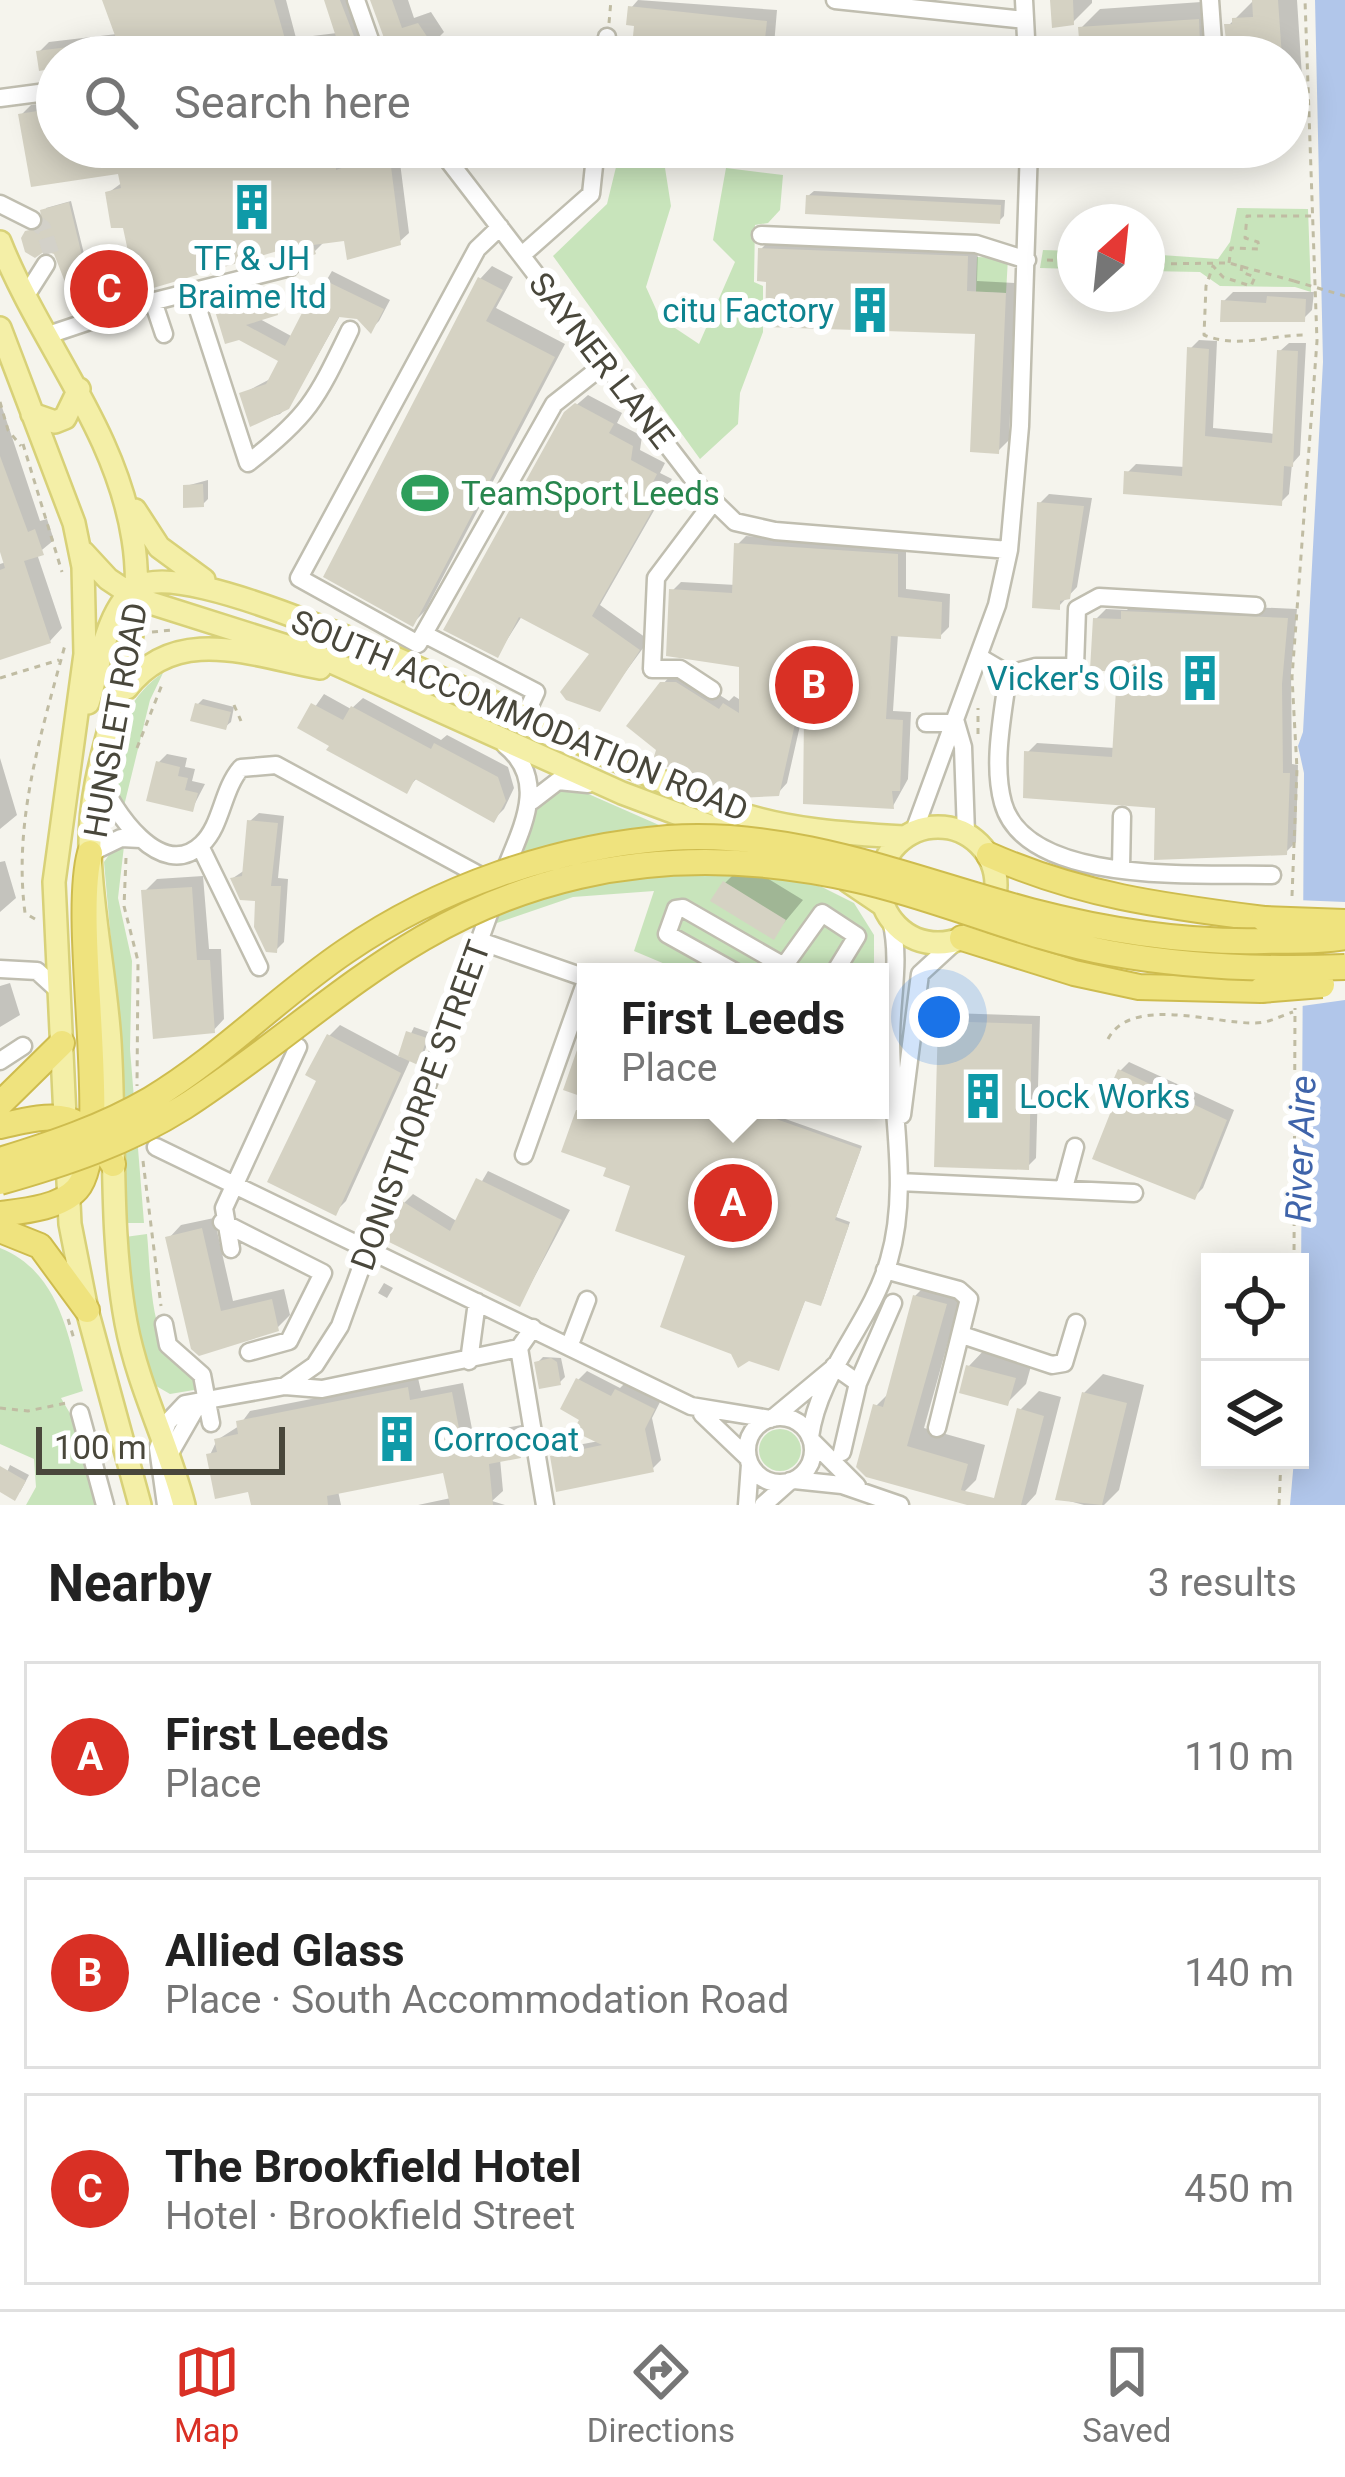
<!DOCTYPE html>
<meta charset="utf-8">
<style>
:root{--surface:#fff;--page:#f6f6f6;--text:#222;--muted:#767676;--line:#e0e0e0;--accent:#d93025}
body{margin:0;font-family:Roboto,sans-serif;background:var(--page);color:var(--text)}
.controls{position:absolute;right:36px;bottom:36px;display:grid;overflow:hidden;border-radius:0px;box-shadow:0 6px 30px #0003}
.controls button{width:108px;height:108px;display:grid;place-items:center;padding:0;border:0;border-bottom:3px solid var(--line);background:var(--surface);color:var(--text);font:60px sans-serif}
.compass{position:absolute;left:1057px;top:204px;width:108px;height:108px;border-radius:50%;background:var(--surface);box-shadow:0 6px 30px #0003;rotate:27deg}
.scale{position:absolute;left:36px;bottom:30px;width:249px;box-sizing:border-box;padding-left:12px;border:6px solid #49473b;border-top:0;font-size:33px;line-height:42px;white-space:nowrap;color:#49473b;-webkit-text-stroke:9px #fff;paint-order:stroke}
.you{position:absolute;left:939px;top:1017px;width:42px;height:42px;margin:-30px;border:9px solid #fff;border-radius:50%;background:#1a73e8;box-shadow:0 0 0 18px #1a73e833}
.badge{display:grid;place-items:center;width:78px;height:78px;border-radius:50%;background:var(--accent);color:#fff;font-size:39px;font-weight:700}
.pin{position:absolute;translate:-50% -50%;border:6px solid #fff;box-shadow:0 3px 12px #0006}
.popup{position:absolute;left:577px;top:963px;width:312px;height:156px;box-sizing:border-box;display:grid;place-content:center;border-radius:0px;background:var(--surface);filter:drop-shadow(0 3px 9px #0005);font-size:39px;white-space:nowrap;color:var(--muted)}
.popup b{font-size:45px;color:var(--text)}
.popup::after{content:'';position:absolute;left:50%;top:100%;margin-left:-24px;border:24px solid transparent;border-top-color:var(--surface)}
.list{margin:0;padding:0;list-style:none}
h2{display:flex;justify-content:space-between;align-items:center;height:156px;margin:0;padding:0 48px;font-size:51px}
h2 small{font-size:39px;font-weight:400;color:var(--muted)}
.list li{display:grid;grid-template-columns:78px 1fr auto;gap:36px;align-items:center;box-sizing:border-box;height:192px;margin:0 24px 24px;padding:0 24px;border:3px solid var(--line);border-radius:0px}
.list b{display:block;font-size:45px;white-space:nowrap}
.list p{margin:0;font-size:39px;white-space:nowrap;color:var(--muted)}
.list em{font-size:39px;font-style:normal;color:var(--muted)}
.icon{flex:none;width:66px;height:66px;fill:none;stroke:currentColor;stroke-width:2;stroke-linecap:round;stroke-linejoin:round}
.map{position:relative;flex:none;width:1345px;height:1505px;overflow:hidden}
.search{position:absolute;background:var(--surface);box-shadow:0 6px 30px #0003;left:36px;right:36px;top:36px;height:132px;display:flex;align-items:center;gap:30px;box-sizing:border-box;padding:0 42px;border-radius:66px;color:var(--muted);font-size:45px}
.sheet{height:804px;background:var(--surface)}
nav{display:flex;justify-content:space-around;align-items:center;box-sizing:border-box;height:168px;border-top:3px solid var(--line);background:var(--surface);font-size:33px;color:var(--muted)}
nav a{display:grid;justify-items:center;gap:6px}
nav .on{color:var(--accent)}
.map>svg:first-child{display:block}
.green{fill:#c8e4bb}
.water{fill:#b1c6ea}
.pier{fill:#f5f4ed}
.shadow{fill:#0003}
.building{fill:#d5d2c3}
.lines{fill:none;stroke-linecap:round;stroke-linejoin:round}
.minor-tunnel{stroke:#d3d1c9;stroke-width:16;stroke-dasharray:16 8;stroke-linecap:butt}
.minor-casing{stroke:#c0beb0;stroke-width:21}
.major-casing{stroke:#d8d178;stroke-width:26}
.highway-casing{stroke:#cebc4e;stroke-width:28}
.path{stroke:#c0bca3;stroke-width:3;stroke-dasharray:6 6;stroke-linecap:butt}
.minor{stroke:#fff;stroke-width:16}
.major{stroke:#f4efa7;stroke-width:21}
.highway{stroke:#efe37e;stroke-width:24}
.highway-bridge-casing{stroke:#cebc4e;stroke-width:28;stroke-linecap:butt}
.path-bridge{stroke:#c0bca3;stroke-width:3;stroke-dasharray:6 6;stroke-linecap:butt}
.highway-bridge{stroke:#efe37e;stroke-width:24}
.labels{text-anchor:middle;stroke-width:12;stroke-linejoin:round;paint-order:stroke}
.culture-label{font-size:33px;fill:#0d838f;stroke:#fff;text-anchor:end}
.street-label{font-size:33px;fill:#49473b;stroke:#fff}
.leisure-label{font-size:33px;fill:#27864d;stroke:#fff;text-anchor:start}
.water-label{font-size:36px;font-style:italic;fill:#3f64aa;stroke:#fff}
</style>
<div class="map">
<svg width="1345" height="1505" viewBox="0 0 1345 1505">
<rect width="100%" height="100%" fill="#f5f4ed"/>
<path class="green" d="M617 163 665 168 671 206 646 287 660 318 699 344 735 262 713 240 726 168 783 175 780 210 768 223 755 225 754 282 763 286V332L740 393 738 424 700 459 553 256 607 204Z
M1237 208 1308 209 1311 292 1295 287 1220 286 1200 272 1147 271V254L1218 259 1230 242Z
M1043 250 1075 251V269L1040 268Z
M977 257 1008 258 1006 293 976 292Z
M163 673 150 700 123 810C101 763 120 701 163 673Z
M568 785 759 869 822 887 854 903 874 935V972H684L634 951 654 891 573 897 494 924 535 795Z
M116 845 124 846 118 898 132 961 130 1049 144 1223H125L124 1088 104 862Z
M147 1234C152 1285 148 1357 200 1381V1389L170 1394 151 1383 131 1296 125 1237Z
M0 1248C60 1272 68 1336 83 1391L61 1398 75 1422 97 1505H26L36 1487 34 1459 0 1444Z
M759 1450a21 21 0 1 1 42 0a21 21 0 1 1-42 0Z"/>
<path class="water" d="M1315 0H1345V1505H1290L1294 1460H1300L1304 773 1298 746 1303 732 1323 362Z"/>
<path class="pier" d="M1296 900 1345 902V1000L1295 1007Z"/>
<path class="shadow" d="M105 0H286L296 38 337 33 327 0H352L375 57H57V65L39 52 49 42 117 34Z
M373 0H408L414 18 431 12 444 32 432 44 395 57Z
M638 0 777 10 773 57H634L637 23 631 8Z
M1053 0H1092V3L1073 22Z
M1254 0H1297L1302 77 1288 91V57H1260L1258 35 1228 26Z
M1216 1 1218 21 1199 40 1081 28 1100 9Z
M57 101V147H345L344 163 398 147 409 233 399 242 326 240 315 251 292 243 93 282 102 273 134 264 126 225 108 193 123 182 120 171 33 183 21 115 31 105Z
M814 191 1005 200 1004 216 999 221 808 196Z
M71 201 88 270 85 273 27 233 46 225V208Z
M772 238 978 247 977 281 1015 283 1009 440 998 451 978 331 770 279 761 249Z
M492 266 513 277 496 308 565 344 425 611 413 623 480 279Z
M332 271 390 300 379 321 371 329 358 316 341 314 290 405 280 414 252 423 242 394 272 378 282 359 218 312 253 295 256 304 283 296 285 303 277 312 258 318 293 337Z
M1233 292H1314L1312 310 1303 319 1224 301Z
M1199 340 1217 341 1213 428 1276 434 1280 351 1289 343H1306L1300 455 1292 464 1289 494 1280 503 1127 473 1136 464 1185 467 1190 349Z
M588 395 622 413 617 423 642 436 640 450 665 463 660 473 672 479 600 605 649 640 599 708 593 653 522 616 498 654 566 414Z
M0 401 40 521 47 519 54 540 37 554 62 628 50 641 0 657V564L6 562 0 543Z
M208 480V499L203 504 186 486Z
M1049 494 1092 498 1077 587 1058 607 1040 503Z
M746 536 906 546V589L950 594 949 627 940 636 898 634 893 711 911 712 908 779 893 806 804 708 787 783 778 793 663 684 672 674H686L729 701 734 696 742 701V664L672 591 681 582 736 585 737 545Z
M1134 602 1297 609 1291 672 1292 764 1298 765 1296 842 1286 852 1027 753 1037 743 1115 748 1120 669 1096 619 1106 609 1127 610Z
M324 694 351 709 363 698 441 740 447 735 508 767 514 788 504 809 494 819 418 777 406 790 301 727Z
M203 699 234 707 231 722 225 727 197 705Z
M167 754 187 758 185 767 195 769 192 781 205 784 192 809 158 763Z
M0 758 17 815 0 829Z
M259 813 284 816 278 878 288 879 284 942 276 950 258 898 233 878 245 870 250 821Z
M5 861 16 898 0 912V862Z
M744 864 803 900 773 936 725 883Z
M203 876 209 949H221L224 1019 212 1032 145 891 157 879Z
M10 983 20 1015 0 1027V986Z
M950 1013 1040 1016 1036 1158 1027 1167 941 1022Z
M340 1025 400 1057 414 1027 431 1033 423 1056 411 1058 346 1201 335 1212 320 1079 329 1036Z
M586 1034V1110H760L862 1146 836 1217 850 1222 823 1300 806 1298 779 1368 634 1184 610 1166 565 1150 585 1094Z
M1129 1062 1234 1110 1203 1188 1194 1197 1120 1071Z
M488 1171 570 1210 520 1304 404 1203 413 1194 458 1222Z
M214 1218 233 1301 284 1289 290 1315 277 1328 200 1352 169 1238 181 1225Z
M934 1277 964 1285 924 1428 985 1445 976 1480 957 1499 867 1474 876 1406 890 1392 915 1296Z
M384 1283 393 1288 387 1298 378 1293Z
M987 1347 1033 1359 1026 1384 1007 1403 969 1366Z
M543 1357 561 1358 565 1377 560 1382 537 1363Z
M587 1371 620 1388 626 1382 661 1400 652 1418 661 1460 652 1469 553 1457 562 1448 599 1441 583 1418 578 1380Z
M1103 1374 1144 1385 1119 1490 1104 1505H1084L1058 1498 1084 1393Z
M418 1378 421 1391 463 1383 473 1434 527 1424 531 1444 520 1455 500 1459 503 1491 492 1501 505 1505H418L451 1498 445 1470 338 1491 341 1505H254L251 1489 210 1455 217 1440 239 1426 250 1411Z
M1039 1391 1061 1397 1036 1494 1026 1505H995L1020 1410Z
M10 1465 29 1475 20 1492 0 1489Z"/>
<path class="building" d="M102 0H274L287 46 337 40 324 0H340L362 57H57V68L39 71 36 51 117 41Z
M370 0H392L402 28 418 23 434 47 391 57Z
M1050 0H1073L1074 25 1052 28Z
M1252 0H1278L1282 57H1257L1256 39 1226 40 1224 24H1232V18L1253 17Z
M628 6 767 21 763 57H631L634 26 626 25Z
M1199 19 1200 43 1080 51 1078 27Z
M57 108V147H337L336 170 389 151 401 245 347 260 344 241 313 245 316 254 300 260 291 247 96 305 90 282 132 270 123 228H111L105 192 121 188 118 174 31 187 18 114Z
M806 195 1001 205 1000 224 805 214Z
M69 202 87 276 65 282 54 254 45 251 35 258 25 252 21 238 25 231 43 227 40 210Z
M758 248 968 256 967 291 1006 293 999 454 970 452 975 334 765 327 766 282 757 281Z
M478 277 503 290 486 321 555 357 413 627 323 577Z
M320 278 384 309 371 334 357 319 339 317 289 409 250 427 239 393 266 384 278 361 239 340 225 344 215 311 245 302 247 311 275 303 278 315 246 325 285 346Z
M1267 296 1306 299 1305 322H1220L1221 300 1266 303Z
M1187 347 1209 349 1205 436 1272 443 1277 350 1298 351 1293 467 1284 466 1282 506 1123 494 1124 471 1182 476Z
M575 403 614 424 609 433 633 446 631 460 657 474 652 484 664 490 592 616 640 650 600 712 566 700 560 692 589 654 519 617 498 658 443 630 564 412Z
M0 456 28 532 35 529 44 555 24 561 51 643 0 660V570L5 568 0 552Z
M203 484 204 507 183 508V485Z
M1037 502 1084 506 1070 599 1060 601V610L1032 608Z
M734 543 898 554V597L942 602 941 639 891 636 886 719 903 720 900 791H892L894 809 803 804 804 716 797 715 779 796 739 798 688 777 653 760 656 750 626 726 660 682H676L719 709 723 703 739 713V667L666 656 669 589 732 593Z
M1121 611 1288 618 1282 684 1283 773H1290L1287 855 1154 860 1155 808 1023 798 1024 751 1112 757 1117 672 1090 670 1093 618 1121 619Z
M195 703 231 712 226 730 190 721Z
M311 703 343 720 351 706 431 749 434 743 498 777 506 801 494 823 415 779 407 794 326 750 329 746 297 728Z
M156 761 180 767 178 776 188 778 185 790 198 793 193 812 146 801Z
M247 820 278 823 271 886H281L277 953 266 952 254 927 255 901 240 900 230 878 242 876Z
M723 881 786 920 774 940 710 901Z
M192 887 197 960H210L215 1033 153 1039 141 890Z
M938 1021 1032 1024 1029 1170 934 1167Z
M584 1030H586V1098L563 1090Z
M406 1031 427 1038 418 1065 398 1056Z
M327 1034 401 1073 336 1216 267 1182 316 1081 305 1075Z
M1118 1069 1227 1120 1195 1200 1092 1159 1117 1096 1108 1092Z
M576 1110H751L861 1149 835 1220 849 1225 821 1306 805 1301 779 1371 749 1361 738 1368 731 1354 660 1327 685 1256 615 1231 630 1186 603 1176 606 1168 561 1152Z
M476 1178 562 1220 520 1307 387 1241 402 1201 450 1231Z
M202 1228 221 1311 272 1299 279 1331 199 1356 191 1349 165 1237Z
M913 1295 947 1304 907 1446 968 1464 961 1490 994 1498 1017 1408 1044 1416 1021 1505H967L866 1477 856 1467 873 1404 883 1407Z
M551 1358 557 1362 561 1385 539 1389 534 1362Z
M966 1365 1016 1378 1008 1406 959 1393Z
M576 1378 611 1396 615 1389 655 1409 645 1429 654 1472 556 1492 550 1456 602 1445 573 1431 579 1420 560 1409Z
M408 1387 410 1400 452 1392 462 1444 516 1433 521 1458 489 1464 493 1505H450L443 1473 327 1496 328 1505H251L248 1492 215 1499 206 1454 217 1452 214 1439 238 1434 236 1421Z
M1082 1392 1127 1403 1102 1505 1055 1500Z
M0 1466 26 1481 15 1501 0 1492Z"/>
<g class="lines">
<path class="minor-tunnel" d="M32 220 43 228 52 256 46 264"/>
<defs>
<path id="minor" d="M356 0 376 57
M835 0 1025 20
M1024 0 1027 57
M1210 0 1214 57
M605 57 607 37
M0 98 54 91
M438 147 700 488 735 522 775 531 1009 550
M0 204 32 220
M500 227 477 249 299 578 418 644 554 404 606 363
M761 235 976 244 1027 260
M522 255 591 194 596 147
M192 291 248 463C310 415 317 398 350 330
M25 297 46 264
M153 301 164 334
M45 336 135 306 290 267
M424 634 536 692 524 718
M979 657 1008 674C1003 715 992 763 1003 803 1026 887 1203 873 1272 875
M1008 674 1036 667H1075L1077 609 1099 597 1256 606
M712 690 680 669H652L656 578 714 501
M926 723H956
M956 723 963 747 966 833
M99 777C112 809 161 884 202 844 222 825 222 790 241 768L276 765 490 881
M532 801 558 781 588 784
M914 831 997 605 1009 550 1020 426 1029 147
M200 846 259 967
M90 853 121 838 141 839
M1121 868 1122 816
M502 878C519 832 551 782 505 745
M480 941 586 978
M0 969 37 971 59 991
M735 972 667 934 676 909 683 908 784 966 822 913 857 936 835 972
M0 1061 23 1046
M902 1115 920 974 957 940
M156 1147 691 1406 770 1419
M524 1155 586 981
M899 1182 1134 1193
M1064 1188 1075 1147
M222 1222 323 1273 289 1341 249 1352
M231 1249 224 1208 298 1047
M885 1270 959 1290 969 1299 937 1428
M164 1324 168 1345 202 1375 211 1423
M962 1335 1052 1365 1064 1363 1076 1323
M569 1347 587 1300
M519 1348 545 1505
M469 1361 477 1302
M834 1366 858 1383 842 1452
M858 1383 893 1303
M285 1386 315 1365 340 1326 493 903
M80 1413 105 1505
M702 1414 748 1458
M747 1450a33 33 0 1 1 66 0a33 33 0 1 1-66 0Z
M773 1418 832 1369
M810 1437C819 1371 871 1323 889 1260 910 1188 891 1112 891 1039 891 998 901 960 891 920
M812 1441 857 1486
M170 1453 197 1406
M794 1480 842 1485 900 1505
M166 1505 158 1448 168 1422 185 1404 285 1386 322 1389 519 1348 533 1328
M747 1505 750 1464
M763 1505 790 1481"/>
<path id="major" d="M0 242C40 343 116 429 133 539 152 656 87 742 90 852 92 915 106 979 110 1042 116 1136 109 1231 126 1323 138 1387 168 1443 184 1505
M0 328 74 523 83 567 85 654 54 882 70 1224 87 1310 140 1505
M32 414 55 422 65 418 79 389
M135 510 159 547 204 580
M83 552 108 579 138 599 318 656 622 793 737 836
M127 688C176 623 254 656 320 668
M88 703C99 669 106 607 138 587 207 545 637 779 732 811 786 830 847 834 904 837
M880 885a58 58 0 1 1 116 0a58 58 0 1 1-116 0Z
M849 882 883 905"/>
<path id="highway" d="M989 855C1082 896 1163 906 1264 919
M962 938 1074 973 1139 987 1261 990
M0 1104 62 1043
M0 1126C60 1112 79 1109 113 1164
M0 1214C24 1211 60 1208 77 1189 114 1148 70 927 90 853
M0 1230 40 1246 87 1310"/>
</defs>
<use href="#minor" class="minor-casing"/>
<use href="#major" class="major-casing"/>
<use href="#highway" class="highway-casing"/>
<path class="path" d="M609 23 611 0
M1047 260 1075 261
M1229 263 1231 248 1259 249 1258 242 1245 238 1247 216H1312
M1147 264 1229 263 1294 281
M1242 265 1241 272 1255 277 1251 286 1223 277 1213 266 1206 286 1204 335C1238 349 1270 335 1305 335
M0 402 8 430 21 446
M23 444 62 572
M152 632 173 630
M0 678 59 660
M234 705 241 721
M978 734V708
M137 748 163 682
M126 858 124 906 138 961 137 1086
M1292 896 1297 769 1292 677 1317 341 1305 0
M35 919 25 913C13 821 41 734 65 645
M1108 1039C1131 995 1215 1024 1255 1023 1269 1023 1280 1016 1293 1012
M143 1161 161 1306
M1294 1262 1295 1008
M68 1319 74 1339
M0 1408 28 1411 66 1403
M1279 1505 1281 1460"/>
<use href="#minor" class="minor"/>
<use href="#major" class="major"/>
<use href="#highway" class="highway"/>
<defs>
<path id="highway-bridge" d="M1264 919 1345 922
M1261 990 1322 985
M0 1160C52 1144 103 1127 151 1099 221 1057 278 997 346 951 439 887 555 847 668 838 795 829 911 879 1031 911 1108 931 1184 943 1264 941 1291 940 1318 942 1345 937
M0 1182C64 1164 127 1143 184 1107 324 1016 406 916 579 876 671 855 766 859 858 880 943 899 1023 937 1110 953 1187 967 1267 970 1345 967"/>
</defs>
<use href="#highway-bridge" class="highway-bridge-casing"/>
<path class="path-bridge" d="M1294 281 1345 296"/>
<use href="#highway-bridge" class="highway-bridge"/>
</g>
<defs>
<symbol id="building-bare" viewBox="-9 -9 18 18"><path d="M-4-6H4V6H1V3H-1V6H-4ZM-2.5-4.3h1.7v1.8h-1.7ZM.8-4.3h1.7v1.8H.8ZM-2.5-1h1.7V.8h-1.7ZM.8-1h1.7V.8H.8Z" fill="#0f9aa8" stroke="#fff" stroke-width="2.5" paint-order="stroke"/></symbol>
<symbol id="stadium-bare" viewBox="-9 -9 18 18"><path d="M0-5a6.5 5 0 1 0 0 10a6.5 5 0 1 0 0-10ZM-3.5-1.8h7v3.6h-7Z" fill="#2e9e5b" stroke="#fff" stroke-width="2.5" paint-order="stroke"/></symbol>
</defs>
<g fill-rule="evenodd">
<use href="#building-bare" x="219" y="174" width="66" height="66"/>
<use href="#building-bare" x="837" y="277" width="66" height="66"/>
<use href="#stadium-bare" x="392" y="460" width="66" height="66"/>
<use href="#building-bare" x="1167" y="645" width="66" height="66"/>
<use href="#building-bare" x="950" y="1063" width="66" height="66"/>
<use href="#building-bare" x="364" y="1406" width="66" height="66"/>
</g>
<g class="labels">
<g class="culture-label">
<text x="252" y="270" text-anchor="middle">TF &amp; JH<tspan x="252" dy="38">Braime ltd</tspan></text>
<text x="834" y="322">citu Factory</text>
<text x="1164" y="690">Vicker's Oils</text>
<text x="1019" y="1108" text-anchor="start">Lock Works</text>
<text x="433" y="1451" text-anchor="start">Corrocoat</text>
</g>
<g class="street-label">
<text transform="translate(602 360) rotate(52)" y="12">SAYNER LANE</text>
<text transform="translate(520 715) rotate(23)" y="12">SOUTH ACCOMMODATION ROAD</text>
<text transform="translate(115 720) rotate(-80)" y="12">HUNSLET ROAD</text>
<text transform="translate(420 1105) rotate(-70)" y="12">DONISTHORPE STREET</text>
</g>
<g class="leisure-label">
<text x="461" y="505">TeamSport Leeds</text>
</g>
<g class="water-label">
<text transform="translate(1300 1149) rotate(-88)" y="13">River Aire</text>
</g>
</g>
</svg>
<div class="controls">
<button><svg class="icon" aria-label="locate" viewBox="0 0 24 24"><circle cx="12" cy="12" r="6"/><path d="M12 2v4M12 18v4M2 12h4M18 12h4"/></svg></button>
<button><svg class="icon" aria-label="layers" viewBox="0 0 24 24"><path d="M12 4l9 5-9 5-9-5zM3 14l9 5 9-5"/></svg></button>
</div>
<svg class="compass" viewBox="-18 -18 36 36"><path d="M0-13l5 13h-10z" fill="#e53935"/><path d="M0 13l5-13h-10z" fill="#767676"/></svg>
<div class="scale">100 m</div>
<div class="you"></div>
<div class="pin badge" style="left:733px;top:1203px">A</div>
<div class="popup"><b>First Leeds</b>Place</div>
<div class="pin badge" style="left:814px;top:685px">B</div>
<div class="pin badge" style="left:109px;top:289px">C</div>
<div class="search"><svg class="icon" aria-label="search" viewBox="0 0 24 24"><circle cx="10" cy="10" r="6"/><path d="M15 15l6 6"/></svg>Search here</div>
</div>
<section class="sheet">
<h2>Nearby<small>3 results</small></h2>
<ul class="list">
<li><span class="badge">A</span><div><b>First Leeds</b><p>Place</p></div><em>110 m</em></li>
<li><span class="badge">B</span><div><b>Allied Glass</b><p>Place · South Accommodation Road</p></div><em>140 m</em></li>
<li><span class="badge">C</span><div><b>The Brookfield Hotel</b><p>Hotel · Brookfield Street</p></div><em>450 m</em></li>
</ul>
</section>
<nav>
<a class="on"><svg class="icon" aria-label="map" viewBox="0 0 24 24"><path d="M3 6l6-2 6 2 6-2v14l-6 2-6-2-6 2zM9 4v14M15 6v14"/></svg>Map</a>
<a><svg class="icon" aria-label="directions" viewBox="0 0 24 24"><path d="M12 3l9 9-9 9-9-9zM9 14v-3h6M13 9l2 2-2 2"/></svg>Directions</a>
<a><svg class="icon" aria-label="saved" viewBox="0 0 24 24"><path d="M7 4h10v16l-5-4-5 4z"/></svg>Saved</a>
</nav>
